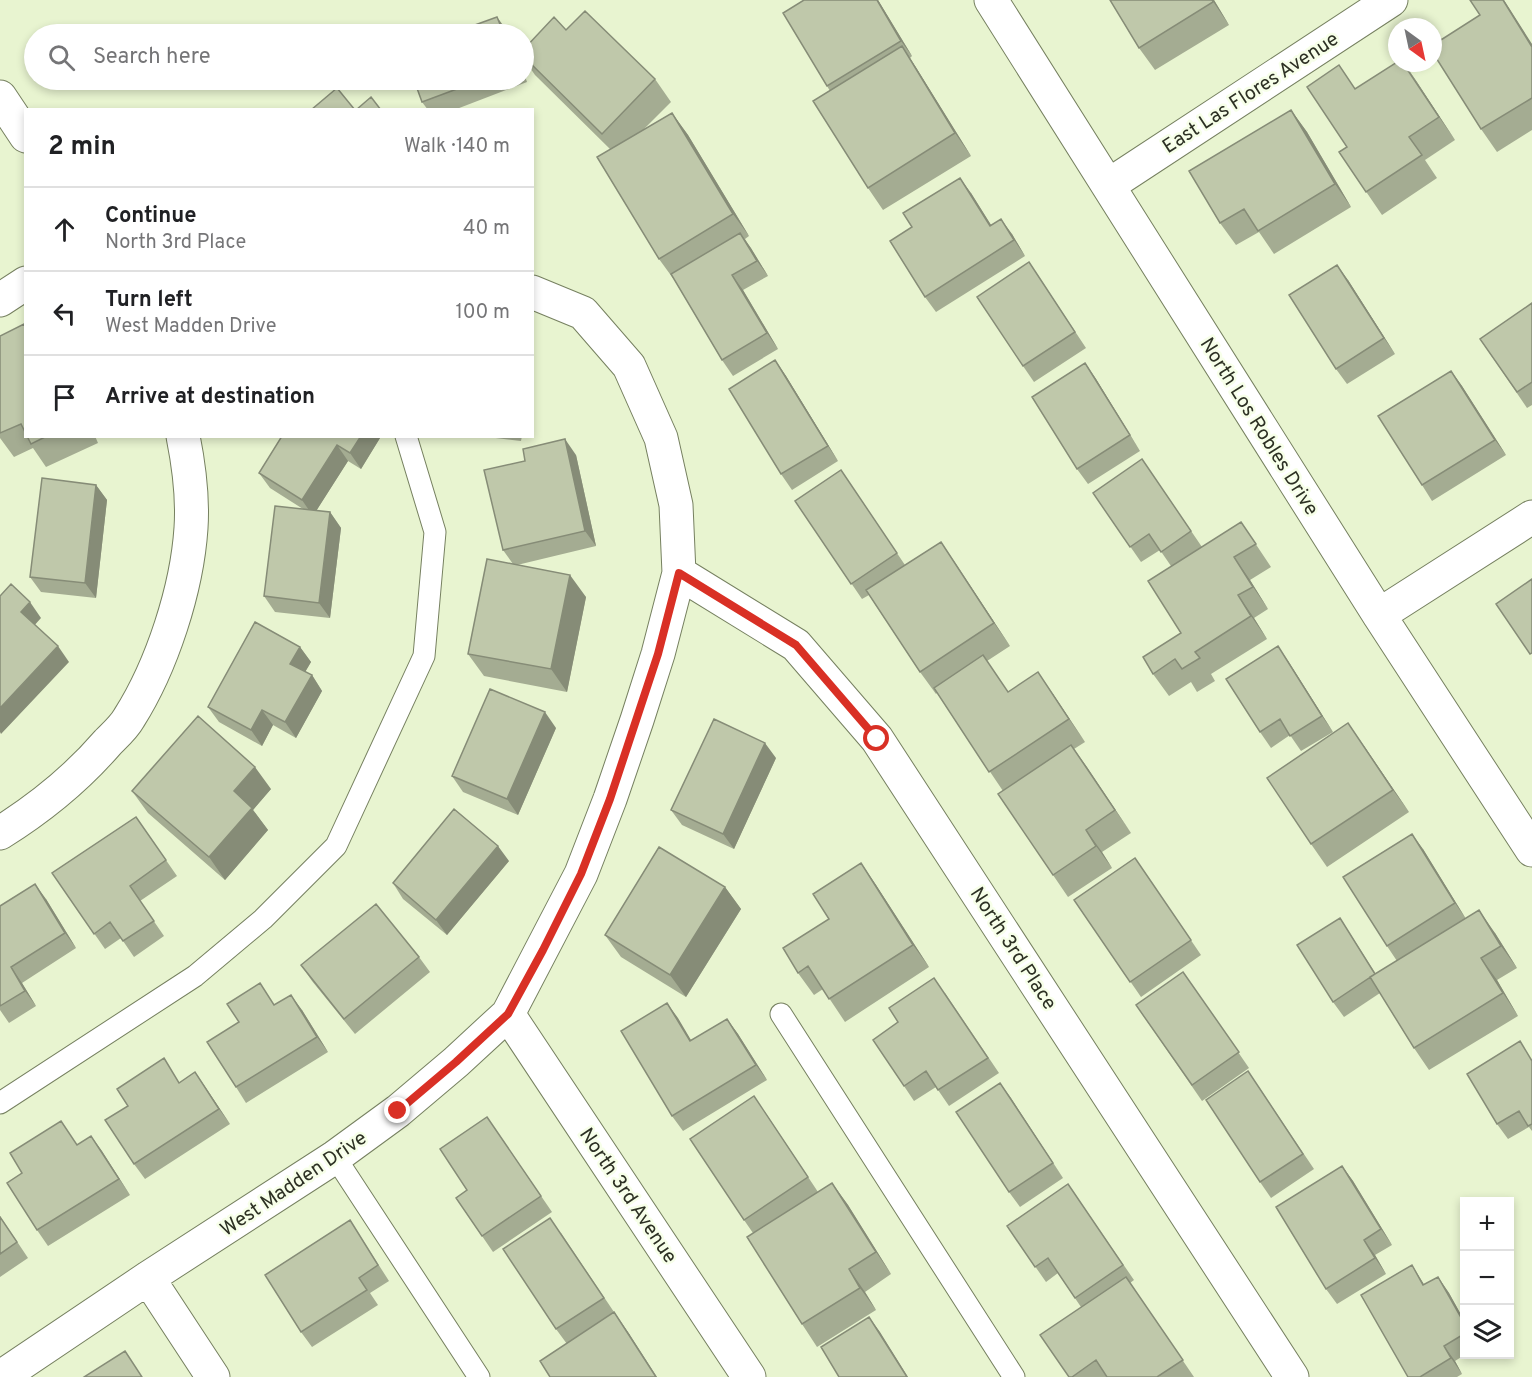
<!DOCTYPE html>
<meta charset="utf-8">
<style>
:root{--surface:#fff;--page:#f2f2f2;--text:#202124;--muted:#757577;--line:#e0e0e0}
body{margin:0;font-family:Overpass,sans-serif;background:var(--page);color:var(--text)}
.controls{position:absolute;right:18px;bottom:18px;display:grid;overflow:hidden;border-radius:0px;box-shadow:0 3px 9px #0003}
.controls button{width:54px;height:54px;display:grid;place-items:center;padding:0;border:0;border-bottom:2px solid var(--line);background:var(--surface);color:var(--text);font:30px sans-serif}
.compass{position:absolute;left:1388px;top:18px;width:54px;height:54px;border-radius:50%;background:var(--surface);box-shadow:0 3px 9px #0003;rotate:147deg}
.stop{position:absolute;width:18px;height:18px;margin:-14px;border:4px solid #d93025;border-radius:50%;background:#fff}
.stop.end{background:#d93025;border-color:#fff;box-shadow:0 2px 6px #0008}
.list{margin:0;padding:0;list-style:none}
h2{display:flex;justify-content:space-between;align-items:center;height:78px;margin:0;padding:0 24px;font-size:26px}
h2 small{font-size:20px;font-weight:400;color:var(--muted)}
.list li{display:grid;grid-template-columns:39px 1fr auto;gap:18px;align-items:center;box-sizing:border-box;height:84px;padding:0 24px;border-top:2px solid var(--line)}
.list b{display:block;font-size:22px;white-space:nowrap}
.list p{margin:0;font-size:20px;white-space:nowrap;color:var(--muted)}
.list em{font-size:20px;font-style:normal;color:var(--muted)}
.icon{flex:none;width:33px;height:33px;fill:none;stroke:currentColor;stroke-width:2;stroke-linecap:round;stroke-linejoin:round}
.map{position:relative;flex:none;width:1532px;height:1377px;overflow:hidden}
.search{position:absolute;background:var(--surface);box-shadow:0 3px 9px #0003;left:24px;top:24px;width:510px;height:66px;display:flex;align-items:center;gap:15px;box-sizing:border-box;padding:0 21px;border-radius:33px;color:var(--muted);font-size:22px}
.panel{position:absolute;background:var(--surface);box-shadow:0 3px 9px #0003;left:24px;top:108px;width:510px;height:330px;border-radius:0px}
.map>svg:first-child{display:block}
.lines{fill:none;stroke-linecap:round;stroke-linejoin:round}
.service-casing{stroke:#768060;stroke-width:23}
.minor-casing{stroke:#768060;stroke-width:35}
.service{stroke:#fff;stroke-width:21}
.minor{stroke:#fff;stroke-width:33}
.wall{fill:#a4ac92}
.shaded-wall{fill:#868c77}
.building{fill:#bfc8aa;stroke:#868c77;stroke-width:1.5}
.route{stroke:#d93025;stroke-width:8}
.labels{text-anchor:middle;stroke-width:5;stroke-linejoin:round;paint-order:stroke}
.street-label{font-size:20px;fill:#2d3124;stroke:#f7ffe9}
</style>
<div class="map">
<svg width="1532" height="1377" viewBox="0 0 1532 1377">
<rect width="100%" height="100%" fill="#e8f4d0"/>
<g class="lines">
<defs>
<path id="service" d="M781 1014 1014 1377
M0 1103 195 976 263 919 336 846 424 656 435 532 406 436
M335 1157 479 1377"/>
<path id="minor" d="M991 0 1379 615 1532 850
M0 97 26 136
M1109 185 1391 0
M0 300 26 283
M679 573 796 645 877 739 1292 1377
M1379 615 1532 517
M0 833C40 808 77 778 108 742 115 735 124 727 129 718 162 666 187 589 191 528 193 498 189 466 183 436
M508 1014 749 1377
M148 1278 213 1377
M1 1377 148 1278 335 1157 398 1111 456 1062 508 1014 581 874 610 799 637 720 658 654 679 573 676 505 661 438 629 366 583 313 532 292"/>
</defs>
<use href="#service" class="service-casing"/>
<use href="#minor" class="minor-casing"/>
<use href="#service" class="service"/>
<use href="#minor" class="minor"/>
</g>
<path class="wall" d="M878 0 912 56 910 58 971 156 883 210 868 188 830 91 827 86Z
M1214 0 1229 25 1155 70 1139 48Z
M1480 15 1532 44V130L1497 152 1481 129Z
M566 30 655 79 671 102 643 130 672 113 688 135 749 236 745 239 768 276 743 290 778 349 733 376 722 360 675 281 659 259 610 149 535 75 524 59V49Z
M1404 63 1455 140 1425 160 1437 178 1382 215 1339 152 1347 147 1356 89Z
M524 73 527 82 454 110H428L422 102 414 80H524Z
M1291 110 1307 132 1351 207 1274 254 1259 232 1236 245 1220 223Z
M971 193 991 225 1012 234 1025 256 936 312 925 297Z
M1029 262 1086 348 1034 382 1023 366Z
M1348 280 1395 354 1347 384 1336 369Z
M1532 303V405L1527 408 1480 339Z
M26 327V436H95L98 443 46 467 33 448 14 457 0 438V336Z
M775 360 786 376 838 461 792 490 781 474Z
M1085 363 1096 379 1140 451 1088 484 1077 469Z
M1451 371 1462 386 1506 455 1432 501 1422 485Z
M282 436H379L380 438 361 469 348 461 316 511 330 512 341 528 330 618 275 612 264 596 303 509 270 488 259 473Z
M479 436H522L521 441Z
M576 455 596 546 517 565 586 597 567 692 484 676 468 654 513 564 503 550Z
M1142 459 1202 547 1241 522 1271 567 1250 580 1268 609 1254 618 1267 639 1211 674 1215 681 1197 692 1191 682 1169 696 1153 674 1181 633 1171 566 1160 550 1141 562 1093 493Z
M841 470 905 565 941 542 1010 646 987 661 1008 692 1053 694 1085 742 1074 749 1131 833 1102 852 1112 868 1068 897 1053 875 1003 791 937 693 936 694 920 672 869 595 862 599 795 501Z
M96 485 107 500 96 598 41 592 30 577Z
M300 647 311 662 305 672 312 675 322 691 296 738 273 725 262 746 219 722 208 707Z
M1288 661 1333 732 1301 751 1290 735 1271 748 1260 732Z
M556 728 518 815 463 792 452 776Z
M1364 746 1409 812 1327 867 1311 844Z
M776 758 734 849 682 825 671 810Z
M271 789 253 810 268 830 225 880 148 813 132 791Z
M136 817 177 876 140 901 164 936 134 957 121 938 105 949 52 873Z
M1423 849 1466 919 1495 933 1517 968 1497 980 1518 1016 1429 1070 1414 1048 1380 993 1344 1017 1333 1002 1340 918 1376 974 1397 961 1387 946Z
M1135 858 1201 955 1141 997 1074 900Z
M509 861 447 935 403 899 393 883Z
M861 863 876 885 929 967 845 1022 823 989 814 995 798 973Z
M725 887 741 909 686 997 621 957 605 935Z
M46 899 76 948 22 983 36 1006 9 1023 0 1010V906Z
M419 957 430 972 355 1034 312 981 301 965Z
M1183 972 1249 1068 1202 1101 1136 1005Z
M945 993 999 1073 949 1106 936 1087 914 1101 904 1086Z
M667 1003 691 1041 727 1019 738 1034 767 1080 683 1131 672 1116Z
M275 1005 302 1010 328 1052 246 1103 236 1087Z
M1532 1059V1131L1529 1127 1508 1139 1497 1124Z
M195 1072 230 1124 145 1179 134 1164 180 1082Z
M1000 1083 1063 1178 1020 1207 1009 1192Z
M1259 1087 1314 1169 1271 1198 1260 1182Z
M765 1112 818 1192 832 1183 848 1205 891 1274 865 1292 876 1310 817 1347 802 1324 753 1233 744 1220Z
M487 1117 552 1212 493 1252 456 1198 467 1190Z
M91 1136 130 1195 48 1246 37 1230 78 1145Z
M1342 1166 1353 1181 1392 1245 1375 1255 1386 1274 1337 1304 1326 1289Z
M1068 1184 1134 1280 1130 1283 1194 1377H1069L1081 1307 1058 1273 1046 1282 1007 1226Z
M0 1216 28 1258 0 1277Z
M350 1220 389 1281 370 1293 378 1305 312 1347 301 1332Z
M561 1233 614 1312 630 1335 567 1344 556 1329Z
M1438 1277 1449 1293 1464 1320V1354H1466L1455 1361 1462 1374 1457 1377H1408L1425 1284Z"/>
<path class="shaded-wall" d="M877 0H878L912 56 901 41Z
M1212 0H1214L1229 25Z
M1503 0H1504L1532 44V47Z
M497 17 508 32 509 34H504Z
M902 46 917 69 971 156 955 133Z
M1404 63 1417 82 1455 140 1439 117Z
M1291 110 1307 132 1351 207 1335 184Z
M672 113 688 135 749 236 733 214Z
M960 178 971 193 1001 241 990 226Z
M1001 219 1012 234 1025 256 1014 240Z
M740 233 751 248 768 276 757 261Z
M1337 265 1348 280 1395 354 1384 338Z
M732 275 743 290 778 349 767 333Z
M775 360 786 376 838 461 828 446Z
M1085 363 1096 379 1140 451Z
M1451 371 1462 386 1506 455 1495 440Z
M361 436H379L380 438 361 469 350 453Z
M565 439 576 455 596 546 585 531Z
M337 445 348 461 313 516 302 500Z
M96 485 107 500 96 598 85 583Z
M330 512 341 528 330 618 319 603Z
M941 542 956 564 1010 646 994 623Z
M1234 557 1250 580 1268 609 1253 587Z
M570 575 586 597 567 692 551 669Z
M1238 595 1254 618 1267 639 1251 616Z
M30 602 41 618 32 628 21 612Z
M58 646 69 662 1 734 0 732V708Z
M1278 646 1288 661 1333 732 1322 716Z
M300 647 311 662 301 679 290 664Z
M1038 672 1053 694 1085 742 1069 719Z
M312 675 322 691 296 738 285 722Z
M262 710 273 725 262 746 251 730Z
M545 712 556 728 518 815 507 799Z
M1348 723 1364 746 1409 812 1393 790Z
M765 743 776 758 734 849 723 834Z
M1071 745 1087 767 1131 833 1115 810Z
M255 767 271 789 253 810 268 830 225 880 209 857 234 791Z
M1086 830 1102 852 1112 868 1096 846Z
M1412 834 1423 849 1466 919 1455 903Z
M498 846 509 861 447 935 436 920Z
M861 863 876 885 929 967 913 945Z
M35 884 46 899 76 948 65 933Z
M725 887 741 909 686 997 670 975Z
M1479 910 1495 933 1517 968 1501 946Z
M1481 958 1497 980 1518 1016 1503 993Z
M11 967 22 983 36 1006 25 991Z
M291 995 302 1010 328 1052 317 1037Z
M667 1003 678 1018 701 1057 690 1041Z
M727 1019 738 1034 767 1080 756 1065Z
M195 1072 206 1088 230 1124 219 1109Z
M1000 1083 1011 1098 1063 1178 1053 1163Z
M91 1136 102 1151 130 1195 119 1179Z
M1342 1166 1353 1181 1392 1245 1381 1229Z
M832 1183 848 1205 891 1274 876 1252Z
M1364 1240 1375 1255 1386 1274 1375 1258Z
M1412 1265 1422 1281 1434 1301 1423 1285Z
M849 1269 865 1292 876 1310 860 1288Z
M1438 1277 1449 1293 1464 1320V1323Z
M614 1312 630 1335 657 1377H656Z
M869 1317 880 1332 908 1377H907Z
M1444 1346 1455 1361 1462 1374 1451 1358Z"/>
<path class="building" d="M804 0H877L901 41 827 86 783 13Z
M1110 0H1212L1213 2 1139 48Z
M1470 0H1503L1532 47V98L1481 129 1433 53V45L1480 15Z
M585 11 655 79 602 134 524 57V49L554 17 566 30Z
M497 17 504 34H450Z
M902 46 955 133 868 188 813 101Z
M1397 62V63H1403L1439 117 1409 137 1422 155 1366 192 1339 152 1347 147 1307 87 1339 65 1355 89Z
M414 80H481L422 102Z
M337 88 355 110H311Z
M371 97 381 110H356Z
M1291 110 1335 184 1258 231 1244 209 1220 223 1189 171Z
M672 113 733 214 659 259 597 157Z
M960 178 990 226 1001 219 1014 240 925 297 890 241 912 227 903 213Z
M740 233 757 261 732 275 767 333 722 360 671 274Z
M1029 262 1075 332 1023 366 977 297Z
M1337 265 1384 338 1336 369 1289 295Z
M1532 303V382L1517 392 1480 339Z
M24 324 26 328V434L21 424 0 433V336Z
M775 360 828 446 781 474 729 389Z
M1085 363 1130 435 1077 469 1032 397Z
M1451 371 1495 440 1422 485 1378 416Z
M27 436H47L31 444Z
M282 436H361L350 453 337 445 302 500 259 473Z
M565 439 585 531 503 550 484 470 525 461 523 449Z
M1142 459 1191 531 1161 552 1149 534 1130 547 1093 493Z
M841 470 897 553 851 584 795 501Z
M42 478 96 485 85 583 30 577Z
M275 506 330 512 319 603 264 596Z
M1241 522 1256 544 1234 557 1253 587 1238 595 1251 616 1195 652 1200 658 1182 669 1175 659 1153 674 1143 657 1181 633 1148 581Z
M941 542 994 623 920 672 866 590Z
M487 559 570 575 551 669 468 654Z
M1532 579V653L1530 654 1496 604Z
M11 584 30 602 21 612 58 646 0 708V596Z
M255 622 300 647 290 664 312 675 285 722 262 710 251 730 208 707Z
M1278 646 1322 716 1290 736 1280 719 1260 732 1226 679Z
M983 655 1008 692 1038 672 1069 719 989 772 934 688Z
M490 689 545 712 507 799 452 776Z
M198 716 255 767 234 791 252 808 209 857 132 791Z
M714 719 765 743 723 834 671 810Z
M1348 723 1393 790 1311 844 1267 778Z
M1071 745 1115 810 1086 830 1096 846 1053 875 998 794Z
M454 809 498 846 436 920 393 883Z
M136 817 166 860 130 886 154 921 123 941 110 922 94 934 52 873Z
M1412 834 1455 903 1387 946 1343 877Z
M659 847 725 887 670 975 605 935Z
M1135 858 1191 940 1130 982 1074 900Z
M861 863 913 945 829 999 808 966 798 973 783 948 829 919 813 894Z
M35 884 65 933 11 967 25 991 0 1006V906Z
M376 904 419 957 344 1019 301 965Z
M1479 910 1501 946 1481 958 1503 993 1414 1048 1370 977Z
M1340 918 1375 974 1333 1002 1297 945Z
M1183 972 1239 1052 1192 1085 1136 1005Z
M934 978 988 1058 938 1090 926 1071 904 1086 873 1040 898 1022 889 1008Z
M260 983 274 1005 291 995 317 1037 236 1087 207 1042 239 1022 227 1004Z
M667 1003 690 1041 727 1019 756 1065 672 1116 621 1031Z
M1520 1041 1532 1061V1124L1528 1126 1519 1111 1497 1124 1467 1074Z
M164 1058 179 1083 195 1072 219 1109 134 1164 105 1120 128 1106 117 1089Z
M1248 1071 1303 1154 1260 1182 1206 1100Z
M1000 1083 1053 1163 1009 1192 956 1112Z
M754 1096 808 1177 744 1220 690 1139Z
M487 1117 541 1196 482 1236 456 1198 467 1190 440 1149Z
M61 1121 77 1145 91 1136 119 1179 37 1230 7 1183 22 1173 10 1153Z
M1342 1166 1381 1229 1364 1240 1375 1258 1326 1289 1276 1207Z
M832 1183 876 1252 849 1269 860 1288 802 1324 747 1237Z
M1068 1184 1123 1265 1075 1298 1048 1258 1035 1267 1007 1226Z
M0 1217 17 1242 0 1254Z
M550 1218 604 1298 556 1329 503 1249Z
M350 1220 378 1265 359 1278 367 1290 301 1332 265 1275Z
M1412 1265 1423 1285 1438 1277 1464 1323V1334L1444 1346 1451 1358 1420 1377H1408L1361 1295Z
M1126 1277 1183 1360 1157 1377H1107L1096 1360 1072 1377H1069L1040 1335Z
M614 1312 656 1377H550L540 1361Z
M869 1317 907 1377H839L821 1347Z
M125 1351 142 1377H84Z"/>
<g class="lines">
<path class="route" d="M398 1111 456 1062 508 1014 543 950 581 874 610 799 658 654 679 573 796 645 877 739"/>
</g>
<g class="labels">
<g class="street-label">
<text transform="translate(1250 92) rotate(-33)" y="7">East Las Flores Avenue</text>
<text transform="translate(1260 426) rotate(58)" y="7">North Los Robles Drive</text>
<text transform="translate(1014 948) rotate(57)" y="7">North 3rd Place</text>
<text transform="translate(293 1183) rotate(-34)" y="7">West Madden Drive</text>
<text transform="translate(629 1195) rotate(56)" y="7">North 3rd Avenue</text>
</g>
</g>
</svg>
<div class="controls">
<button>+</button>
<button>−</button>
<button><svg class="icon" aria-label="layers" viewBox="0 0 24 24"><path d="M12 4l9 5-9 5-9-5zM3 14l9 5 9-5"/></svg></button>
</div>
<svg class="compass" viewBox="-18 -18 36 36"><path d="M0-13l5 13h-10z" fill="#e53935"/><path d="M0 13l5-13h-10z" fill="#757577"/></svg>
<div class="stop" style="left:877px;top:739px"></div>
<div class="stop end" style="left:398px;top:1111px"></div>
<div class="search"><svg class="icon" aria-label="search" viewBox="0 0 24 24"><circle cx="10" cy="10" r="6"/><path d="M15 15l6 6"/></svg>Search here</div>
<section class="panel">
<h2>2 min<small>Walk · 140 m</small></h2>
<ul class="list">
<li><svg class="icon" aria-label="ahead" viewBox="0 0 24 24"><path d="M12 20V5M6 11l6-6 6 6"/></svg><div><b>Continue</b><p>North 3rd Place</p></div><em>40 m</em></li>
<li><svg class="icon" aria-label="left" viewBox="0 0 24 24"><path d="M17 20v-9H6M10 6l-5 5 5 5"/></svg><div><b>Turn left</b><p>West Madden Drive</p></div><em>100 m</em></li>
<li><svg class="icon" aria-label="arrive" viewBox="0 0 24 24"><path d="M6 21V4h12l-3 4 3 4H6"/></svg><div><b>Arrive at destination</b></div></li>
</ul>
</section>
</div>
